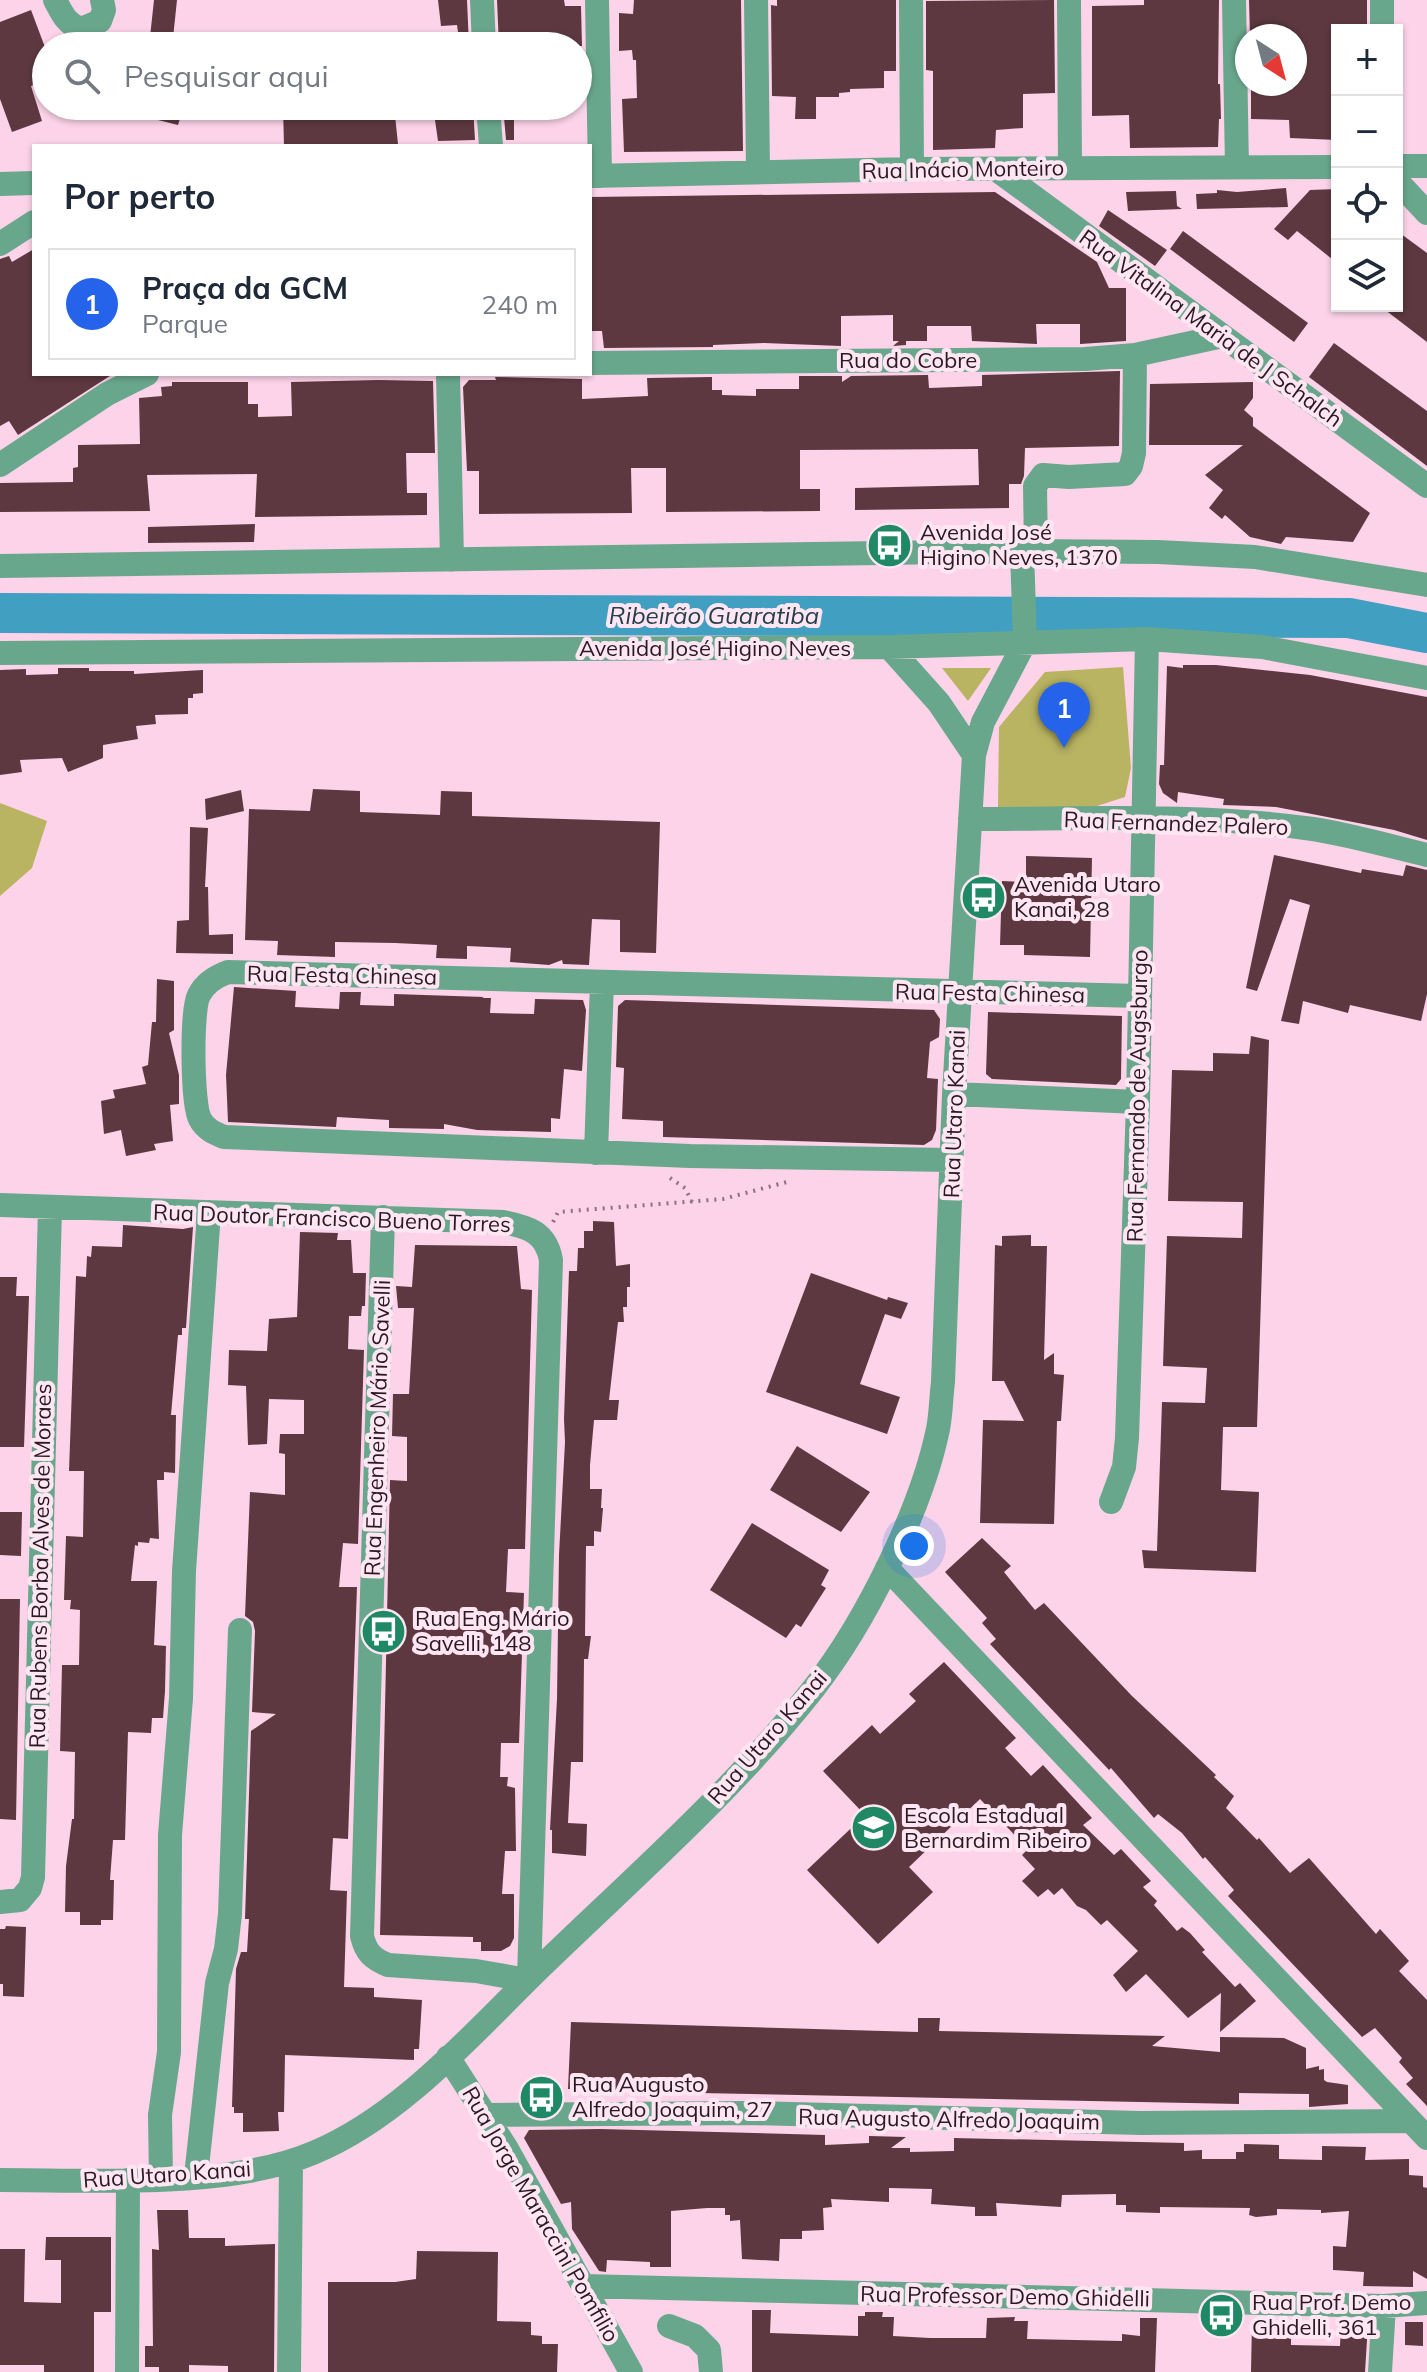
<!DOCTYPE html>
<html lang="pt">
<meta charset="utf-8">
<style>
:root{--surface:#fff;--page:#f6f6f7;--text:#1f2937;--muted:#747a83;--line:#e0e1e3;--accent:#2563eb}
body{margin:0;font-family:Mulish,sans-serif;background:var(--page);color:var(--text)}
.controls{position:absolute;right:24px;top:24px;display:grid;overflow:hidden;border-radius:0px;box-shadow:0 2px 6px #0004}
.controls button{width:72px;height:72px;display:grid;place-items:center;padding:0;border:0;border-bottom:2px solid var(--line);background:var(--surface);color:var(--text);font:40px sans-serif}
.compass{position:absolute;left:1235px;top:24px;width:72px;height:72px;border-radius:50%;background:var(--surface);box-shadow:0 2px 6px #0004;rotate:144deg}
.you{position:absolute;left:914px;top:1546px;width:28px;height:28px;margin:-20px;border:6px solid #fff;border-radius:50%;background:#1a73e8;box-shadow:0 0 0 12px #1a73e833}
.badge{display:grid;place-items:center;width:52px;height:52px;border-radius:50%;background:var(--accent);color:#fff;font-size:26px;font-weight:700}
.pin{position:absolute;translate:-50% -66px;filter:drop-shadow(0 2px 4px #0008)}
.pin::after{content:'';position:absolute;top:42px;width:28px;height:24px;background:inherit;clip-path:polygon(0 0,100% 0,50% 100%)}
.list{margin:0;padding:0;list-style:none}
h2{display:flex;justify-content:space-between;align-items:center;height:104px;margin:0;padding:0 32px;font-size:34px}
h2 small{font-size:26px;font-weight:400;color:var(--muted)}
.list li{display:grid;grid-template-columns:52px 1fr auto;gap:24px;align-items:center;box-sizing:border-box;height:112px;margin:0 16px 16px;padding:0 16px;border:2px solid var(--line);border-radius:0px}
.list b{display:block;font-size:30px;white-space:nowrap}
.list p{margin:0;font-size:26px;white-space:nowrap;color:var(--muted)}
.list em{font-size:26px;font-style:normal;color:var(--muted)}
.icon{flex:none;width:44px;height:44px;fill:none;stroke:currentColor;stroke-width:2;stroke-linecap:round;stroke-linejoin:round}
.map{position:relative;flex:none;width:1427px;height:2372px;overflow:hidden}
.search{position:absolute;background:var(--surface);box-shadow:0 2px 6px #0004;left:32px;top:32px;width:560px;height:88px;display:flex;align-items:center;gap:20px;box-sizing:border-box;padding:0 28px;border-radius:44px;color:var(--muted);font-size:30px}
.panel{position:absolute;background:var(--surface);box-shadow:0 2px 6px #0004;left:32px;top:144px;width:560px;height:232px;border-radius:0px}
.map>svg:first-child{display:block}
.green{fill:#b9b462}
.lines{fill:none;stroke-linecap:round;stroke-linejoin:round}
.river{stroke:#419fc1;stroke-width:40}
.building{fill:#5d3840}
.path{stroke:#8c717f;stroke-width:4;stroke-dasharray:2 6;stroke-linecap:butt}
.minor{stroke:#69a78d;stroke-width:24}
.labels{text-anchor:middle;stroke-width:8;stroke-linejoin:round;paint-order:stroke}
.street-label{font-size:22px;fill:#291a22;stroke:#ffe6f2}
.poi-label{font-size:22px;fill:#291a22;stroke:#ffe6f2;text-anchor:start}
.water-label{font-size:24px;font-style:italic;fill:#24404b;stroke:#ffe6f2}
</style>
<div class="map">
<svg width="1427" height="2372" viewBox="0 0 1427 2372">
<rect width="100%" height="100%" fill="#fcd3e8"/>
<path class="green" d="M1123 667 1131 768 1125 797 1075 813 998 807 999 727 1045 672Z
M942 668H991L968 701Z
M0 803 47 821 32 868 0 896Z"/>
<g class="lines">
<path class="river" d="M0 613 1349 618 1427 633"/>
</g>
<path class="building" d="M154 0H177L173 38 150 37Z
M438 0H467L469 46H460L457 25 441 26Z
M497 0H564L565 6H581L582 46H499Z
M634 0H741L743 151 624 152 622 99 637 98 636 60H633L632 50 619 51V13L633 14Z
M777 0H896V71H884V88L850 89V92L839 93V97H816V119H795L796 97 772 96 771 5 777 6Z
M1054 0 1055 93 1023 94V128L996 130 995 148 933 150V71L926 70V1Z
M1144 0H1219L1218 84H1220L1221 119H1219L1218 147 1130 148 1129 115 1092 116V6L1144 5Z
M1249 0H1367V30H1337V140L1290 138 1289 120 1251 119V84H1295V36H1250Z
M31 10 46 50V81L31 86 42 121 12 132 0 99V22Z
M127 106H184L178 125 126 112Z
M283 106H394L398 144 284 146Z
M433 106H473L475 140 438 141Z
M503 106H514V140H506Z
M1286 188 1288 207 1197 209 1196 194 1217 193V190L1237 192Z
M1337 189V263L1297 231 1288 240 1274 229 1310 190Z
M1176 191 1177 206 1182 209 1128 211 1126 192Z
M995 192 1097 262 1109 288H1126V341L1080 344V324H1036L1037 344 972 341 971 326H927V341H906V345L893 346 899 341H893V315L841 316V346L764 343 713 345V347L604 348 602 331H590V197Z
M1108 210 1167 250 1155 266 1099 226Z
M1183 231 1308 323 1294 342 1170 249Z
M1397 231 1427 253V342L1380 306H1397Z
M34 249V374H113L18 435 9 421 0 426V259L9 256 12 262Z
M1334 343 1427 411V466L1309 377Z
M1120 371 1119 446 1025 448 1024 476 1021 484H1009V508L855 510V488L979 485 978 449 800 450V489H820V511L666 512V468H631L632 513 479 514V471H467L463 387 469 380H496L495 377 582 379V399L648 396 647 378 712 377V390H722V395L756 396V389H799V376H842V382L851 376 928 375 929 388 982 386V375Z
M378 380 433 381 435 453H406L407 493H427V515L255 517 257 474 147 475 150 511 0 512V483L73 482V468L78 467V445L140 444 139 398 162 396 161 387 172 386V382H248V404H258V417L292 416 291 382Z
M1253 382V398L1244 410 1253 418V426L1370 513 1353 542 1286 537 1281 544 1250 537 1225 515 1222 519 1209 508 1223 490 1205 475 1243 445H1149L1150 384Z
M255 524 254 542 148 543V527Z
M1183 665H1216L1310 675 1427 697V840L1394 830 1276 807 1223 805 1224 799 1178 792 1177 803 1163 793 1159 784 1160 765H1164L1167 666 1183 668Z
M58 668H89V671H134V674L203 670V693L193 694V698H188V714L155 715 156 724 136 726 138 739 103 745V758L68 772 62 758 20 760 22 772 0 775V670L26 669V675L58 674Z
M313 789 360 791V812L440 815 441 791 472 792V816L660 822 656 953 620 952V920L592 919 589 965 563 964 562 960 549 965 510 962 511 948 467 946V959L436 958 437 945 395 943 335 942V957L277 955 278 941 245 940 249 809 310 811Z
M241 790 244 811 206 820 205 799Z
M190 827 208 828 205 887H208L209 935 233 934V954L176 953 177 921 189 920Z
M1274 855 1361 873 1362 869 1403 876 1406 865 1427 870V994L1421 1021 1350 1005 1348 1013 1303 1001 1299 1024 1281 1021 1310 905 1290 899 1257 991 1246 988Z
M1026 856 1092 858 1090 957 1024 955V945H1000L1002 881 1026 882Z
M157 979 174 981V1030L169 1033 179 1075V1104L170 1105 173 1141 154 1144 156 1150 126 1156 121 1130 104 1134 101 1101 115 1098 113 1090 146 1084 142 1067 148 1065 152 1022H156Z
M234 987 296 991 295 1007 339 1009 340 992H361L360 1005 394 1006V994L484 997 482 998H491L490 1013 534 1014 535 999 583 1000 586 1010 582 1071 564 1069 560 1119 551 1118V1132L477 1130 444 1124V1129L389 1128V1120L337 1117 336 1127 228 1122 226 1075Z
M625 1000 934 1010 940 1019 939 1037 930 1042 927 1078 938 1079 936 1130 932 1140 924 1145 663 1137V1121L622 1119 624 1068 616 1067 618 1006Z
M988 1012 1122 1016 1121 1079 1116 1085 992 1079 986 1074Z
M1251 1036 1269 1040 1257 1427H1223L1221 1490 1259 1492 1256 1572 1144 1568 1142 1550 1157 1551 1162 1402 1205 1403 1207 1368 1163 1366 1167 1236 1242 1238 1243 1202 1168 1201 1172 1070 1213 1071V1053L1249 1054Z
M593 1221 614 1222 616 1266 630 1264V1287H627V1307H623L624 1322H618L609 1400H619L617 1420H594L590 1465V1489H602L601 1508H603L601 1532 594 1531V1546H586L585 1636H591L588 1659H584L583 1762H571L568 1823 587 1824 586 1856 552 1853V1830H550L557 1699 559 1555 565 1442 564 1419 569 1271H577L578 1248H584V1231H593Z
M123 1225 183 1229 193 1227 186 1328H182V1335H178L171 1415H176L175 1473 164 1472V1480H157L159 1539 150 1538 149 1543 138 1542V1546L135 1545 131 1581H157L154 1645 166 1646 165 1691 163 1718H152L151 1733 128 1732 125 1840H113L110 1880H114L113 1920H101V1925H80V1912H65L66 1866 72 1819H74L75 1752 60 1751 62 1665H79L80 1610 70 1609 71 1600H64L66 1536 83 1537 84 1471H69L76 1276 86 1277 87 1256 91 1257 92 1246 122 1247Z
M300 1232 338 1233 337 1240H351L353 1273H366L365 1306H362L361 1316H349L348 1349 364 1350 358 1544 343 1543 339 1587H357L348 1839 333 1838 330 1890 347 1891 344 1987 374 1988V1997L422 2000 419 2049H414V2060L285 2055 284 2112H278L279 2131 243 2132V2113H234V2107H232L236 1969 241 1952H247L249 1919H245L251 1731 276 1714 252 1712 255 1631 253 1622 245 1616 250 1492 285 1495V1454L279 1453 280 1434H304V1400L269 1399 267 1444 248 1445 246 1386 228 1385 229 1350 267 1351 269 1319 297 1317Z
M1031 1235V1246H1047L1044 1360 1054 1353V1374L1064 1375 1061 1421H1057L1054 1524 980 1523 983 1420 1024 1421 1004 1381H992L995 1245 1002 1246V1236Z
M415 1245 517 1246 521 1289 532 1290 525 1549H508L506 1592 524 1593 519 1743H501L500 1777H508L507 1786 515 1788 516 1851H505L502 1894H514V1938L510 1946 501 1951H481V1942H473V1937L380 1935 390 1480 407 1481V1437L392 1436 393 1394H409L414 1308H398L396 1286 412 1287Z
M811 1273 887 1300 888 1297 908 1303 901 1319 885 1314 860 1384 900 1397 887 1434 766 1392Z
M0 1277H17L16 1296H29L24 1447H0Z
M797 1446 870 1492 841 1532 770 1490Z
M0 1512H22L21 1556 0 1555Z
M752 1523 829 1570 821 1585 826 1588 801 1627 796 1624 786 1638 710 1590Z
M982 1538 1011 1566 1004 1572 1035 1610 1044 1603 1132 1696 1216 1775 1214 1777 1234 1796 1226 1808 1257 1840 1259 1838 1290 1873 1309 1858 1376 1934 1380 1929 1409 1961 1399 1971 1427 2000V2106L1406 2084 1413 2078 1399 2062 1402 2058 1375 2028 1362 2037 1228 1896 1234 1890 1205 1857 1203 1859 1182 1833 1158 1814 1154 1818 1111 1768 1109 1770 990 1644 996 1639 982 1623 987 1618 945 1572Z
M0 1599H20L16 1820 0 1819Z
M944 1662 1016 1738 1005 1748 1031 1776 1043 1765 1092 1818 1083 1825 1114 1855 1121 1849 1151 1881 1143 1887 1157 1901 1154 1905 1177 1931 1182 1927 1190 1933 1205 1950 1202 1952 1235 1987 1240 1983 1256 2001 1220 2032 1221 1993 1188 2018 1146 1974 1126 1992 1113 1975 1138 1951 1107 1920 1101 1925 1086 1910 1077 1906 1062 1888 1054 1895 1048 1889 1038 1897 1022 1881 1035 1869 1022 1855 1028 1849 980 1799 909 1867 933 1892 878 1944 807 1870 865 1815 823 1771 872 1725 880 1734 916 1701 909 1694Z
M6 1926 26 1927 24 1997 3 1996V1984H0V1929H5Z
M918 2018H940L939 2031 1165 2036 1152 2046 1220 2052V2037L1284 2038 1306 2048V2069L1319 2066V2070L1324 2069V2080L1327 2082 1348 2085V2104L1309 2107V2094L1239 2093V2104L700 2093V2078L657 2077 656 2092 568 2089 571 2022 918 2032Z
M600 2129 825 2135V2145L869 2143V2136L906 2137 891 2148H910V2152L954 2151V2138L1184 2143V2151L1202 2150V2159H1236V2152H1244V2144L1279 2145V2159L1322 2160V2146L1366 2147 1365 2160 1409 2159V2175L1423 2176V2187L1427 2188V2279L1413 2271V2287L1363 2286 1364 2272 1333 2270V2246L1346 2247 1349 2211 1321 2213V2210L1277 2209V2215L1256 2217 1249 2215 1250 2208 1160 2207V2213L1126 2212V2205H1116V2194L1062 2195 1061 2207 996 2203 997 2216H975V2207L931 2204 932 2189 889 2188V2202L831 2199 832 2207 823 2208 824 2230 802 2231V2239H780L779 2261 742 2259 740 2220 730 2221V2215H725V2208H707L671 2211V2267H650V2262L607 2260 606 2272 599 2271 572 2229 571 2202 561 2204 524 2138 529 2130Z
M157 2210H188L189 2238H225V2246L275 2244 274 2372H228V2366L189 2365V2372H159V2367H145V2346H153L152 2249 159 2250Z
M46 2237H111V2312H94V2372H44V2365H0V2249H25L24 2302 61 2303V2260H45Z
M417 2251 498 2252 497 2321 531 2322V2335L542 2336V2344H558L557 2372H328V2282H395L416 2279Z
M752 2310H771L770 2333 858 2336V2316H865V2312H883L882 2317H894L893 2336 930 2338H986L987 2318 1015 2317 1014 2321H1028L1027 2339 1122 2341V2334L1140 2336V2318H1157L1155 2372H752Z
M1252 2321H1291V2345L1340 2346 1341 2323 1368 2324 1365 2372H1251Z
M1405 2322H1423V2346L1405 2345Z"/>
<g class="lines">
<path class="path" d="M670 1178 685 1188 692 1202
M553 1222 558 1212 723 1199 787 1182"/>
<path class="minor" d="M55 0C62 13 66 24 81 29L100 21 104 10 102 0
M482 0 484 46
M597 0 600 176
M756 0 758 171
M911 0 912 169
M1069 0 1070 168
M1234 0 1237 167
M1382 0V30
M488 106 491 146
M1397 166H1427
M997 170 1427 486
M590 176 912 169 1337 167
M1397 181 1427 213
M0 184 34 183
M0 244 34 222
M590 363 1085 359 1135 355 1223 336
M448 374 452 560
M0 465 107 394 147 374
M1036 551 1035 486 1043 475 1069 477 1125 474 1131 466 1134 453 1135 355
M0 566 1022 551 1158 552 1255 557 1427 585
M889 647 939 703 974 755
M0 653 889 647 1147 639 1262 647 1427 678
M970 819C1084 819 1199 813 1313 829 1351 835 1389 846 1427 855
M954 1094 1138 1102
M596 1153 602 982
M952 1160 690 1156 224 1137C214 1133 205 1129 200 1119 192 1105 191 1009 199 995 205 983 217 976 228 972L1139 996
M0 1205 503 1222C528 1227 546 1232 551 1260L529 1978
M383 1217 362 1936C366 1953 373 1959 388 1965L476 1971 527 1980
M1111 1502 1124 1467 1127 1438 1138 1102 1147 639
M887 1568 1427 2138
M0 1902 20 1900 30 1888 33 1877 50 1207
M448 2057 507 2149 631 2372
M487 2115 749 2113 1141 2123 1411 2121
M196 2176 217 1983 226 1949 230 1914 240 1630
M161 2179 160 2115 169 2052 170 1835 181 1698 184 1571 209 1212
M0 2180C94 2180 227 2189 313 2153 401 2117 474 2032 541 1967 634 1877 734 1790 814 1688 865 1623 921 1511 938 1429 941 1414 941 1398 943 1382L954 1094 974 755 983 722 1025 642 1022 551
M584 2286 1384 2306 1427 2303
M669 2326 695 2336 709 2350 711 2372
M127 2372 128 2180
M289 2372 291 2162
M1380 2372 1384 2306"/>
</g>
<defs>
<symbol id="bus-disc" viewBox="-11 -11 22 22"><circle r="9.5" fill="#1f8966" stroke="#ffe6f2"/><path d="M-5-6H5V4H4V6H2V4H-2V6H-4V4H-5ZM-3.5-4V0h7V-4ZM-3.5 1.2v1.5H-2V1.2ZM2 1.2v1.5H3.5V1.2Z" fill="#fff"/></symbol>
<symbol id="school-disc" viewBox="-11 -11 22 22"><circle r="9.5" fill="#1f8966" stroke="#ffe6f2"/><path d="M0-5L7-2L0 1L-7-2ZM-4 1L0 2.5L4 1V4Q0 6-4 4Z" fill="#fff"/></symbol>
</defs>
<g fill-rule="evenodd">
<use href="#bus-disc" x="864" y="520" width="51" height="51"/>
<use href="#bus-disc" x="958" y="872" width="51" height="51"/>
<use href="#bus-disc" x="358" y="1606" width="51" height="51"/>
<use href="#school-disc" x="848" y="1802" width="51" height="51"/>
<use href="#bus-disc" x="516" y="2072" width="51" height="51"/>
<use href="#bus-disc" x="1196" y="2290" width="51" height="51"/>
</g>
<g class="labels">
<g class="street-label">
<text transform="translate(963 169) rotate(-1)" y="8">Rua Inácio Monteiro</text>
<text transform="translate(1211 328) rotate(36)" y="8">Rua Vitalina Maria de J Schalch</text>
<text x="908" y="368">Rua do Cobre</text>
<text x="715" y="656">Avenida José Higino Neves</text>
<text transform="translate(1176 823) rotate(2)" y="8">Rua Fernandez Palero</text>
<text transform="translate(342 975) rotate(1)" y="8">Rua Festa Chinesa</text>
<text transform="translate(990 993) rotate(1)" y="8">Rua Festa Chinesa</text>
<text transform="translate(1137 1096) rotate(-89)" y="8">Rua Fernando de Augsburgo</text>
<text transform="translate(954 1114) rotate(-88)" y="8">Rua Utaro Kanai</text>
<text transform="translate(332 1218) rotate(2)" y="8">Rua Doutor Francisco Bueno Torres</text>
<text transform="translate(377 1428) rotate(-88)" y="8">Rua Engenheiro Mário Savelli</text>
<text transform="translate(40 1566) rotate(-89)" y="8">Rua Rubens Borba Alves de Moraes</text>
<text transform="translate(767 1737) rotate(-49)" y="8">Rua Utaro Kanai</text>
<text transform="translate(949 2119) rotate(1)" y="8">Rua Augusto Alfredo Joaquim</text>
<text transform="translate(167 2174) rotate(-4)" y="8">Rua Utaro Kanai</text>
<text transform="translate(541 2214) rotate(60)" y="8">Rua Jorge Maraccini Pomfilio</text>
<text transform="translate(1005 2296) rotate(1)" y="8">Rua Professor Demo Ghidelli</text>
</g>
<g class="poi-label">
<text x="920" y="540">Avenida José<tspan x="920" dy="25">Higino Neves, 1370</tspan></text>
<text x="1014" y="892">Avenida Utaro<tspan x="1014" dy="25">Kanai, 28</tspan></text>
<text x="415" y="1626">Rua Eng. Mário<tspan x="415" dy="25">Savelli, 148</tspan></text>
<text x="904" y="1823">Escola Estadual<tspan x="904" dy="25">Bernardim Ribeiro</tspan></text>
<text x="572" y="2092">Rua Augusto<tspan x="572" dy="25">Alfredo Joaquim, 27</tspan></text>
<text x="1252" y="2310">Rua Prof. Demo<tspan x="1252" dy="25">Ghidelli, 361</tspan></text>
</g>
<g class="water-label">
<text x="714" y="624">Ribeirão Guaratiba</text>
</g>
</g>
</svg>
<div class="controls">
<button>+</button>
<button>−</button>
<button><svg class="icon" aria-label="locate" viewBox="0 0 24 24"><circle cx="12" cy="12" r="6"/><path d="M12 2v4M12 18v4M2 12h4M18 12h4"/></svg></button>
<button><svg class="icon" aria-label="layers" viewBox="0 0 24 24"><path d="M12 4l9 5-9 5-9-5zM3 14l9 5 9-5"/></svg></button>
</div>
<svg class="compass" viewBox="-18 -18 36 36"><path d="M0-13l5 13h-10z" fill="#e53935"/><path d="M0 13l5-13h-10z" fill="#747a83"/></svg>
<div class="you"></div>
<div class="pin badge" style="left:1064px;top:748px">1</div>
<div class="search"><svg class="icon" aria-label="search" viewBox="0 0 24 24"><circle cx="10" cy="10" r="6"/><path d="M15 15l6 6"/></svg>Pesquisar aqui</div>
<section class="panel">
<h2>Por perto<small></small></h2>
<ul class="list">
<li><span class="badge">1</span><div><b>Praça da GCM</b><p>Parque</p></div><em>240 m</em></li>
</ul>
</section>
</div>
